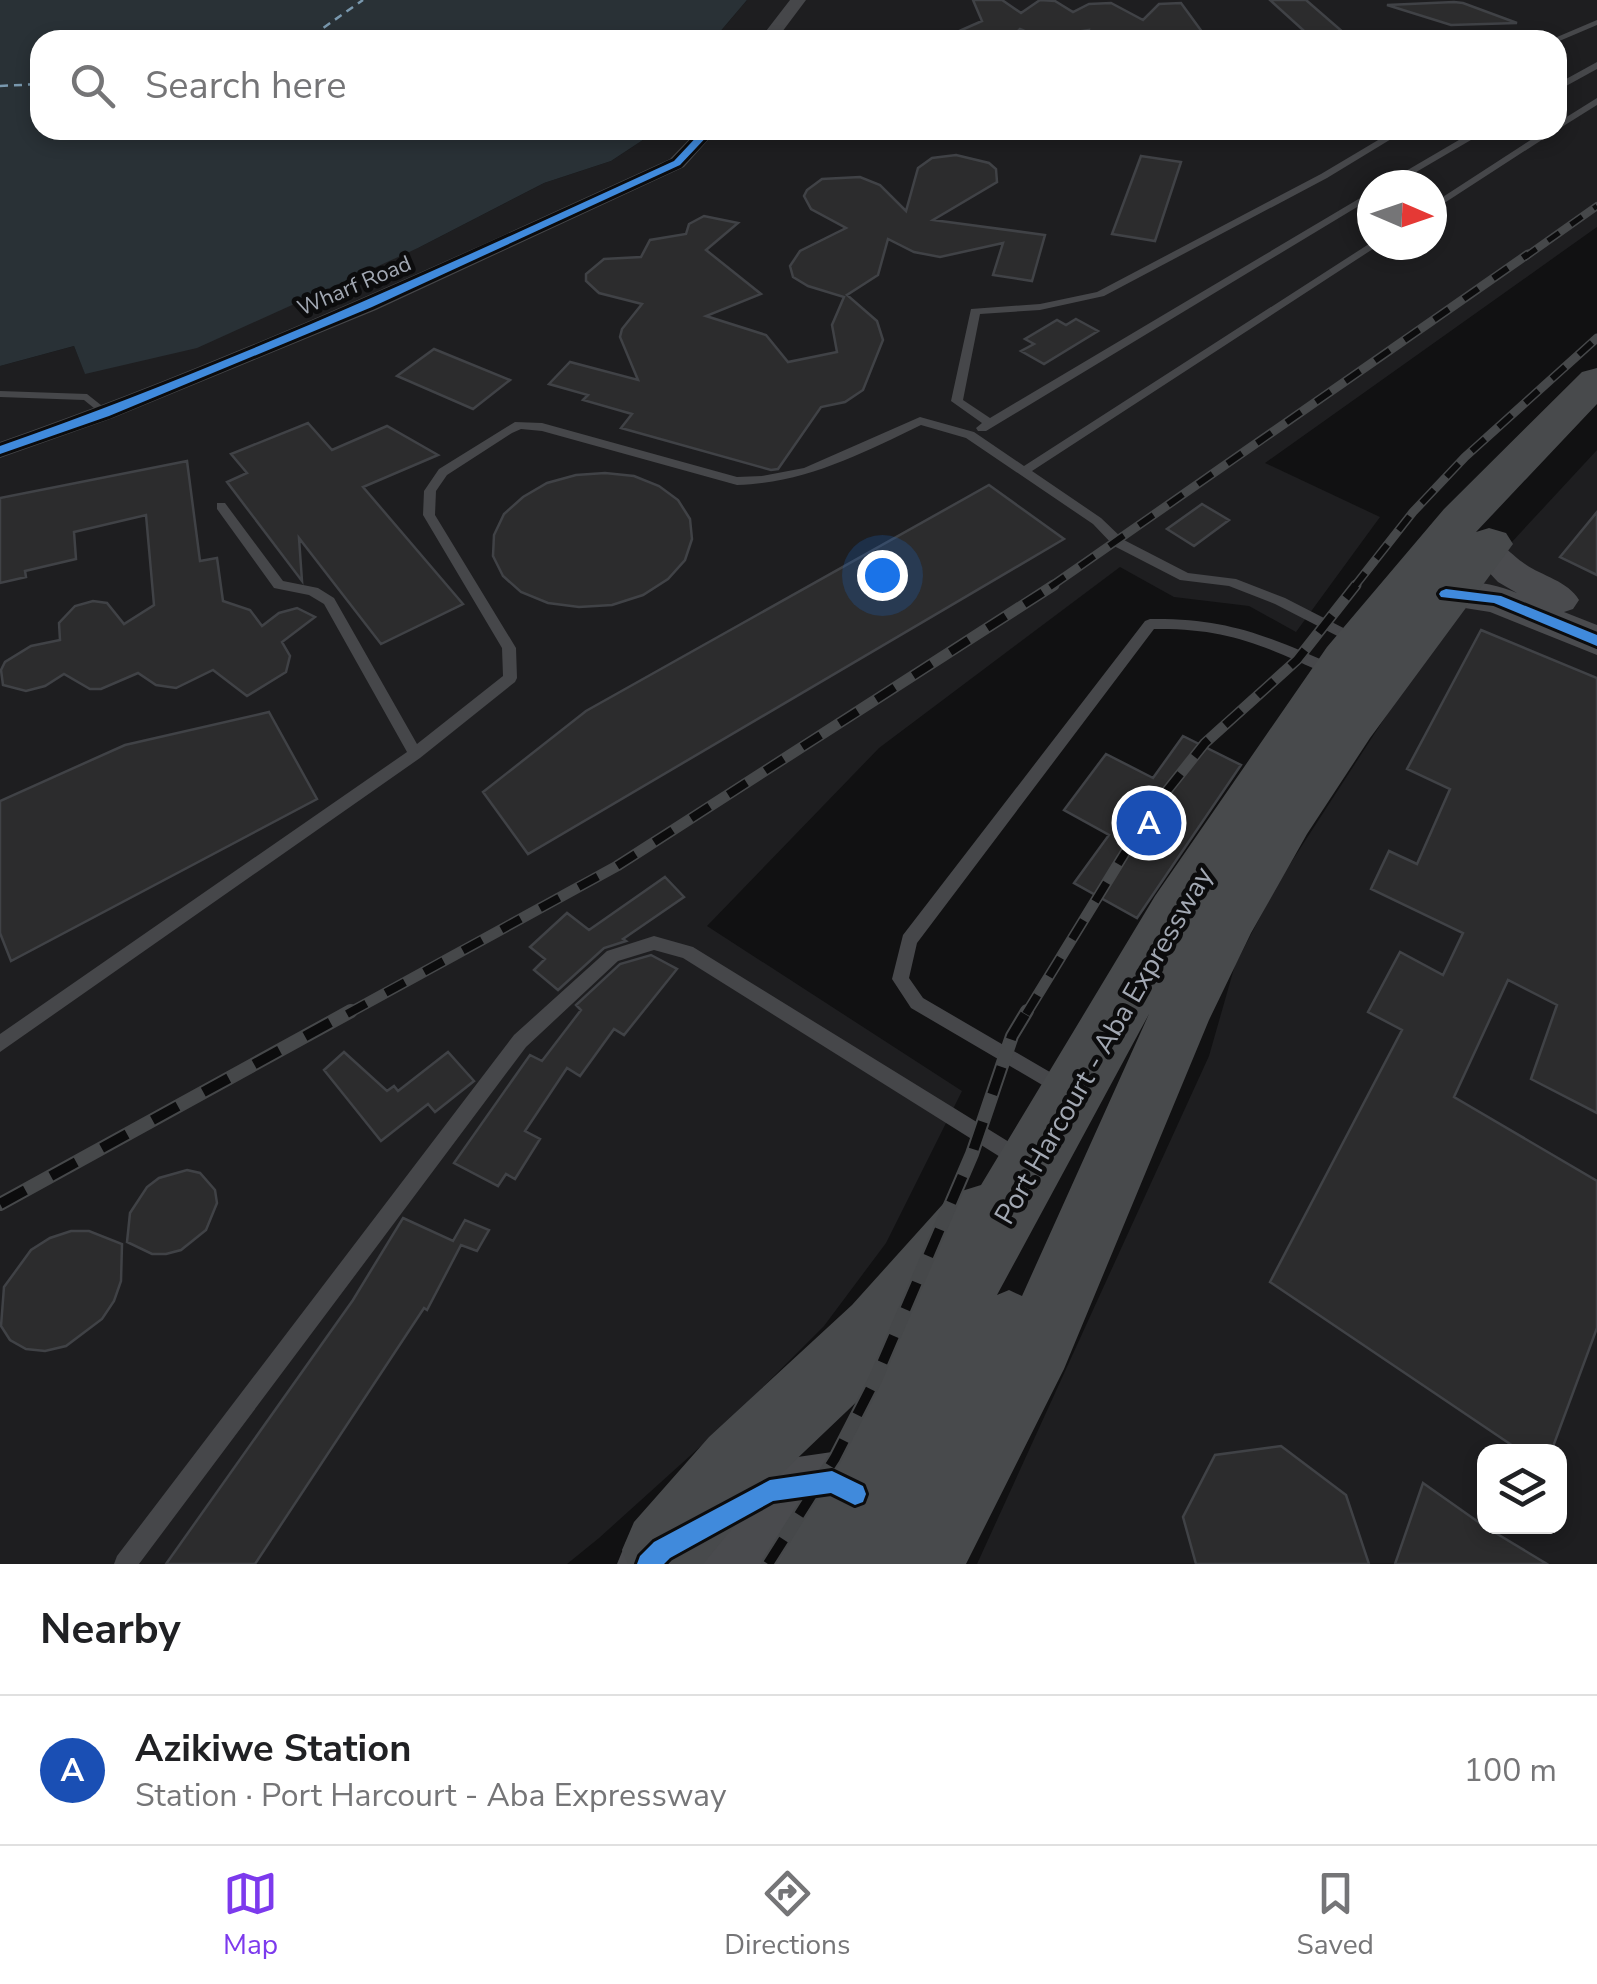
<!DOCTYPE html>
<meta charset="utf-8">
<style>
:root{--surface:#fff;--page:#f2f2f2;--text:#202124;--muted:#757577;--line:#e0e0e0;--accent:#7c3aed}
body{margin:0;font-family:"Nunito Sans",sans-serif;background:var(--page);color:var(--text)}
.controls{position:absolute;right:30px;bottom:30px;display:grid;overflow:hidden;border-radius:20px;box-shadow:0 5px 15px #0003}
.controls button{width:90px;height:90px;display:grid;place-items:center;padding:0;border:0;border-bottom:2px solid var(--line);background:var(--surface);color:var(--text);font:50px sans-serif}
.compass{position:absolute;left:1357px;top:170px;width:90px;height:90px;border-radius:50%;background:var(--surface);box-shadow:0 5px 15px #0003;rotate:92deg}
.you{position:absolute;left:882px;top:575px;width:35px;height:35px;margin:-25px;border:8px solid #fff;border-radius:50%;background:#1a73e8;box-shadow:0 0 0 15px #1a73e833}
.badge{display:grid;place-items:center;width:65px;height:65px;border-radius:50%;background:var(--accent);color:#fff;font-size:32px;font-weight:700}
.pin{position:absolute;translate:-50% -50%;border:5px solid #fff;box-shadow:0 2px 10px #0006}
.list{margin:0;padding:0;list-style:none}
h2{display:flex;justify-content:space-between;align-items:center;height:130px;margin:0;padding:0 40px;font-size:42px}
h2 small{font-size:32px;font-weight:400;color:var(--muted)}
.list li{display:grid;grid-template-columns:65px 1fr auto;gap:30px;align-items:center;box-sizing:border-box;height:150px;padding:0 40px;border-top:2px solid var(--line)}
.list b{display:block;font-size:38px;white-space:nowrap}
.list p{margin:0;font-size:32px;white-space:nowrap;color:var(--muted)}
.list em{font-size:32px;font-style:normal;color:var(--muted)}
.icon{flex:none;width:55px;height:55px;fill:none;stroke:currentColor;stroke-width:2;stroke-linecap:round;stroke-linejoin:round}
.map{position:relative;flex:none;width:1597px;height:1564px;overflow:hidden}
.search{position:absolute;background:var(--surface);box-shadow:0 5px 15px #0003;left:30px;right:30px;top:30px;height:110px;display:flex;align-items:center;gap:25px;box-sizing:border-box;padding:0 35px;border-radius:30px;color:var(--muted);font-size:38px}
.sheet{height:280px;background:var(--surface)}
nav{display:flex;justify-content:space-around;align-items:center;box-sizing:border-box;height:140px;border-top:2px solid var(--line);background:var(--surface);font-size:28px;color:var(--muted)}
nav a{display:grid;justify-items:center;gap:5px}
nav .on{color:var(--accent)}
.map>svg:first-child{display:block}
.built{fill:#1e1e20;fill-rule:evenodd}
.water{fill:#293136}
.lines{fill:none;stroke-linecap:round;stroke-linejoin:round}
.ferry{stroke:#7998ae;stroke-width:2.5;stroke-dasharray:8 6;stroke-linecap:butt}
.building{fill:#2c2c2d;stroke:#404246;stroke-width:2.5}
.lane{fill:#46474a;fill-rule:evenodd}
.street{fill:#46474a;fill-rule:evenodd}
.secondary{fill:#4a4b4e;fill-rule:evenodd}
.highway{fill:#484a4c;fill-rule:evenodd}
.rail-far3-casing{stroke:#46484a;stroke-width:8}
.rail-far2-casing{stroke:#46484a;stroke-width:9}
.rail-far1-casing{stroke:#46484a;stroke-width:11}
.rail-casing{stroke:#46484a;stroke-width:14}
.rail-far3{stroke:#0c0c0d;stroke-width:5;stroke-dasharray:14;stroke-linecap:butt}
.rail-far2{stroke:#0c0c0d;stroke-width:6;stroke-dasharray:18;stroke-linecap:butt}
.rail-far1{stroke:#0c0c0d;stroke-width:8;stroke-dasharray:22;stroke-linecap:butt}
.rail{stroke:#0c0c0d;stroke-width:10;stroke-dasharray:29;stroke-linecap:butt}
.cycleway-casing{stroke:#0c0c0d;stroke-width:6}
.cycleway{fill:#408adc;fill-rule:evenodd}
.labels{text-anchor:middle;stroke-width:9;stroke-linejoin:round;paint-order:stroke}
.far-street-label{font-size:22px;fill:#a2a8b3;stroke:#0c0c0d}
.street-label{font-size:28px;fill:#a2a8b3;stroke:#0c0c0d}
</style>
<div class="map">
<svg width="1597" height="1564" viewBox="0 0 1597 1564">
<rect width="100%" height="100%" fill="#111112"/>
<path class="built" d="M747 0H1597V227L1265 463 1380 517 1296 632 1249 606 1174 597 1120 567 879 748 707 926 962 1091 886 1243 824 1326 732 1418 599 1538 567 1564H0V366L74 346 85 373 418 248 544 183 611 161 658 130H1557V40H713ZM1372 185H1432V245H1372Z
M1597 450V1564H977L1209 1056 1235 965 1279 881 1434 642 1510 544ZM1484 1452H1560V1526H1484Z"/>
<path class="water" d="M0 0H747L713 40H40V130H658L611 161 544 183 418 248 197 348 85 374 74 346 0 366Z"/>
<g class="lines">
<path class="ferry" d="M284 40 316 33 363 0
M0 86 40 84"/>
</g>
<path class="building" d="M973 0H1002L1021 13 1040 0 1055 1 1073 12 1089 4 1111 3 1143 20 1159 4 1181 3 1208 40H1088L1089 30 1024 40 1022 34 1027 32 1020 29 1008 40H939L982 21Z
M1270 0H1306L1352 40H1314Z
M1454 2 1463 3 1517 23 1451 25 1387 5Z
M956 155 989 163 996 169 997 182 933 220 1045 235 1032 281 993 275 1003 243 940 257 914 252 888 239 878 275 847 295 877 321 883 340 863 390 845 402 821 407 778 469 771 470 621 428 632 414 583 400 588 395 549 384 570 362 638 380 620 337 622 329 642 304 599 293 586 281V274L604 259 641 257 650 240 686 234 689 224 704 216 738 223 706 250 761 294 706 316 766 335 788 362 837 352 832 325 844 297 808 286 793 277 790 266 800 251 846 228 811 209 804 196 807 190 822 179 860 177 880 185 906 211 918 168 932 158Z
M1141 156 1181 162 1155 241 1112 234Z
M1076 319 1098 331 1044 364 1021 351 1034 344 1025 339 1057 320 1066 325Z
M434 349 510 380 473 409 397 376Z
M308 423 332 450 387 426 438 455 363 487 463 604 381 644 299 538 302 581 227 482 247 473 231 454Z
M187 461 200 561 217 558 223 601 250 610 262 626 279 613 297 608 315 617 282 642 290 656 286 672 247 696 213 670 176 688 156 685 138 673 101 689H90L64 674 45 686 26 691 3 685 1 670 5 662 31 646 60 640 59 623 75 606 93 601 107 603 124 624 154 605 146 515 74 532 76 559 25 571 26 577 0 583V498Z
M605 473 634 476 659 486 678 500 690 519 692 539 685 560 668 579 643 595 612 605 579 607 548 603 521 592 503 576 493 556 494 535 504 514 523 497 547 483 576 475Z
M989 485 1064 539 528 854 483 792 586 711Z
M1202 504 1229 520 1194 546 1167 529Z
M1597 512V575L1560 557Z
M1481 630 1597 678V1113L1531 1079 1557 1005 1508 980 1454 1097 1597 1181V1328L1551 1452H1522L1270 1282 1402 1030 1368 1012 1400 952 1443 975 1463 933 1371 889 1389 851 1417 864 1450 789 1407 769Z
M269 712 317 799 11 961 0 933V801L125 745Z
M1183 736 1241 765 1137 918 1074 883 1109 835 1064 810 1106 754 1153 778Z
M665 877 684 897 623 939 626 941 604 948 558 990 534 970 545 959 530 947 567 913 589 930Z
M651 955 677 969 624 1035 614 1029 580 1076 567 1068 525 1131 540 1139 515 1179 506 1174 498 1186 454 1163 530 1055 542 1061 581 1010 576 1005 620 964Z
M344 1052 387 1091 394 1086 398 1091 448 1052 474 1081 435 1112 428 1104 381 1141 324 1070Z
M187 1170 200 1173 215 1190 217 1203 206 1230 181 1250 166 1254H152L127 1242 130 1213 147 1187 159 1178Z
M403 1218 453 1241 465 1220 489 1230 477 1251 461 1245 427 1310 424 1308 255 1564H166L353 1300Z
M71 1231H89L122 1244 121 1281 114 1301 102 1319 66 1346 45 1351 26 1349 10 1340 1 1326 4 1287 31 1250 50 1238Z
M1281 1446 1346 1495 1369 1564H1196L1183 1517 1215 1455Z
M1423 1483 1484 1526 1547 1564H1395Z"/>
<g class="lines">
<path class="lane" d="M1597 20V25L1557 42 1550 40Z
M1597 62V69L1557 91V84Z
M1597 98V105L1557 130V123Z
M1395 130H1406L1327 178 1104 296 1040 310 980 314 963 400 990 418 1372 191V198L986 431H978L976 428 982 423 951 401 971 309 1040 304 1097 292 1321 174Z
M1476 130H1488L1394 185H1382Z
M1546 130H1557L1432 211V204Z
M1372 242V245H1379L1032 471 1101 518 1124 540 1188 573 1236 579 1285 598 1361 637 1363 640 1361 643H1351L1275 604 1229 586 1180 580 1114 546 1093 524 966 438 921 425C861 454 805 483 737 485L542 431 521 429 512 433 447 475 436 491 435 515 516 648 517 678 515 682 420 758 0 1052V1034L407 752 324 604 309 595 274 588 217 509V503H225L283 581 318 588 334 598 417 744 503 676 502 648 423 515 424 491 439 469 515 422 542 423 737 477 762 476 804 468 920 417 974 432 1024 466Z
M0 391 87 394 111 413 105 417 84 400 0 397Z
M1150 619C1228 618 1268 636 1338 667L1340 671 1338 675H1328C1263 645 1227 628 1154 629L917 943 909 978 923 998 1067 1082 1070 1088 1067 1094 1061 1096 911 1008 892 979 903 935 1145 621Z
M654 936 693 947 1027 1153 1029 1159 1027 1165 1020 1168 1013 1165 683 958 654 950 618 961 526 1047 139 1564H114L117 1556 514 1035 607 951Z"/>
<path class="street" d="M790 0H806L776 40H759Z
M698 130H717L684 167 376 310 113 418 0 458V442C229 362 450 260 670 159Z"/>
<path class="secondary" d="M1485 537C1503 542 1510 554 1525 564 1542 576 1568 581 1579 600L1573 609 1564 612 1597 625V655L1490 612 1433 603 1427 594 1433 585C1458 577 1493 583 1517 593L1498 582 1467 549 1472 540Z
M832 1452 876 1473 885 1494 876 1515 782 1564H617L626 1542 640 1528 770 1461Z"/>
<path class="highway" d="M1597 368V404L1476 532 1489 528 1506 533 1513 544 1370 738 1307 834 1251 933 1209 1020 1064 1369 966 1564H779L867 1392 763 1491 703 1564H628L622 1550 634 1522 709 1437 852 1305 952 1194 981 1185 1155 896 1327 647 1444 509 1582 372ZM1149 1014 1022 1296 1009 1290 997 1295Z"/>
<defs>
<path id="rail-far3" d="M1525 257 1597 206"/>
<path id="rail-far2" d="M1050 587 1528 254
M1354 587 1413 512 1465 457 1597 338"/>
<path id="rail-far1" d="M347 1014 617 866 1054 585
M1026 1014 1150 812 1205 743 1297 660 1356 585"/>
<path id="rail" d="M0 1204 351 1011
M768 1564 835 1458 875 1380 972 1154 1012 1036 1027 1011"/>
</defs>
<use href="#rail-far3" class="rail-far3-casing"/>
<use href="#rail-far2" class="rail-far2-casing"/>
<use href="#rail-far1" class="rail-far1-casing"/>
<use href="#rail" class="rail-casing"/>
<use href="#rail-far3" class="rail-far3"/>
<use href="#rail-far2" class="rail-far2"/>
<use href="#rail-far1" class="rail-far1"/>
<use href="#rail" class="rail"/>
<defs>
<path id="cycleway" d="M703 130H713L680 165 372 307 109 416 0 454V446C231 365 452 263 674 161Z
M1446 589 1501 596 1597 635V646L1494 603 1441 597 1439 594 1441 591Z
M832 1471 863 1486 866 1494 863 1502 855 1505 831 1493 773 1501 670 1558 664 1564H637L640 1556 654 1542 770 1480Z"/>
</defs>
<use href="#cycleway" class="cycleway-casing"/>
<use href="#cycleway" class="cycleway"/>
</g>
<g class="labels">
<g class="far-street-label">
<text transform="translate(354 285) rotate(-23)" y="8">Wharf Road</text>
</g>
<g class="street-label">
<text transform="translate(1103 1045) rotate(-60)" y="10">Port Harcourt - Aba Expressway</text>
</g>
</g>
</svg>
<div class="controls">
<button><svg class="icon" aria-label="layers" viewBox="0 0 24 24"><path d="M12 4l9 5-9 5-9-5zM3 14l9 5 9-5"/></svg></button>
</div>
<svg class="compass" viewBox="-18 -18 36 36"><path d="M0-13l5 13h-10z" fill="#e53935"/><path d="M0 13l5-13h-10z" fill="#757577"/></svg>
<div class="you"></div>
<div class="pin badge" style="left:1149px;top:823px;background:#1a4fb4">A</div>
<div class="search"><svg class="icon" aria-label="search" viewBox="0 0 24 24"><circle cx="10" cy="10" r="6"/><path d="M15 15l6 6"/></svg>Search here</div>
</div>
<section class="sheet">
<h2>Nearby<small></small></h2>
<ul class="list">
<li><span class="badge" style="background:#1a4fb4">A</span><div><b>Azikiwe Station</b><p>Station · Port Harcourt - Aba Expressway</p></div><em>100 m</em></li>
</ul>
</section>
<nav>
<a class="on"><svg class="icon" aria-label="map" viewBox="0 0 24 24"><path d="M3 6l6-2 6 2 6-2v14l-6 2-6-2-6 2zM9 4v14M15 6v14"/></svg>Map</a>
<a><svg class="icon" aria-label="directions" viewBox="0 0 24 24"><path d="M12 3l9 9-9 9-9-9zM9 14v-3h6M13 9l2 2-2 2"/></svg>Directions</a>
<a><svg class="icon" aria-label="saved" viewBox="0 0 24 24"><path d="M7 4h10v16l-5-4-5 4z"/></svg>Saved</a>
</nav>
